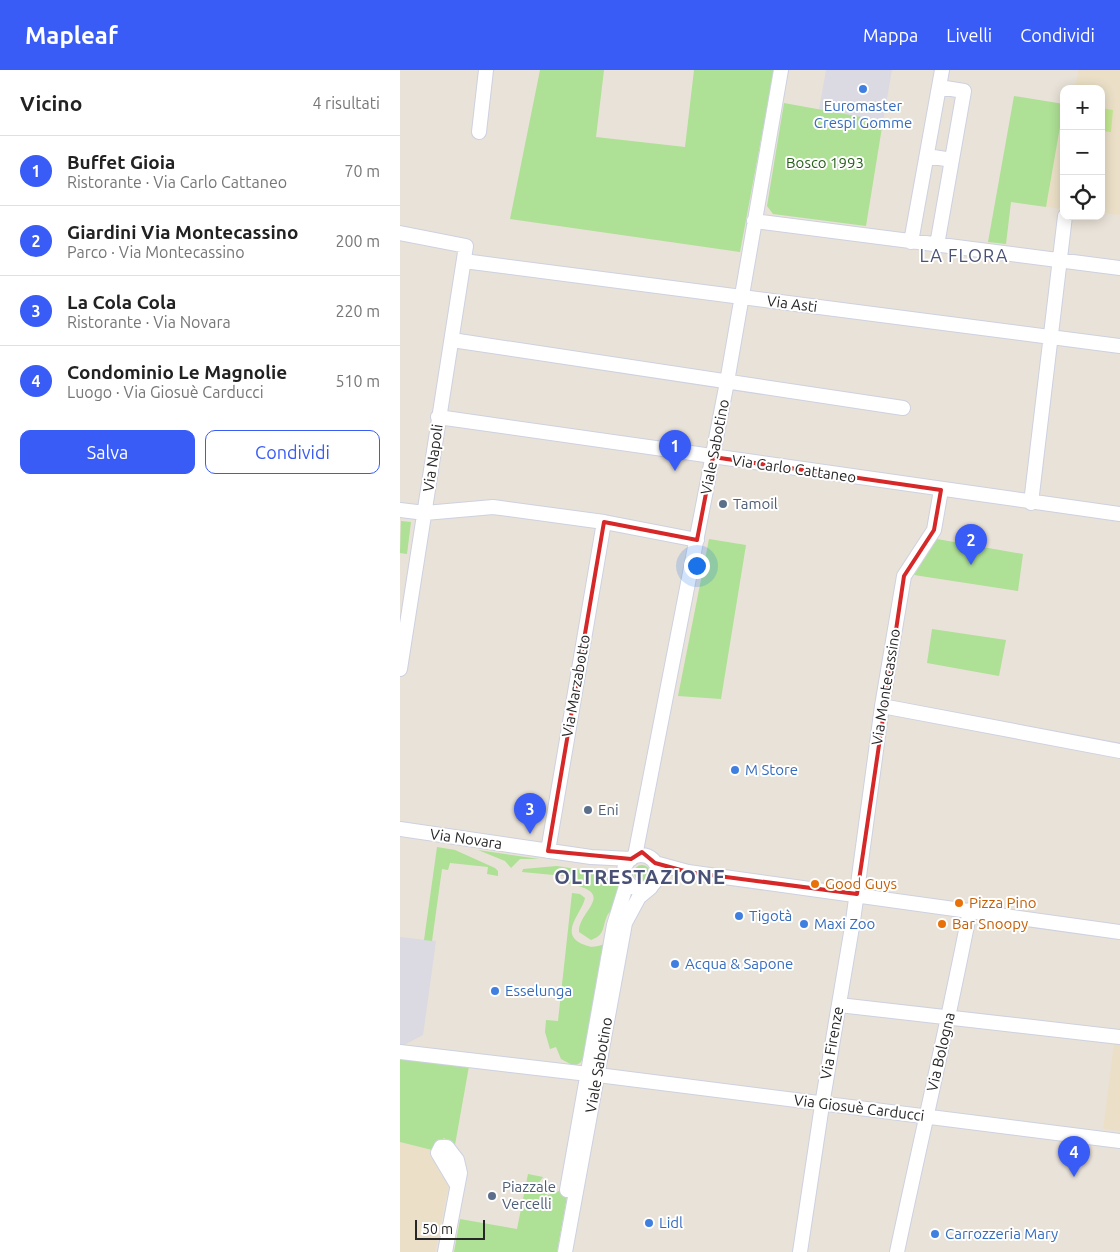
<!DOCTYPE html>
<html lang="it">
<meta charset="utf-8">
<style>
:root{--surface:#fff;--page:#f6f6f6;--text:#222;--muted:#767676;--line:#e0e0e0;--accent:#395bf6}
body{margin:0;font-family:Ubuntu,sans-serif;background:var(--page);color:var(--text)}
.controls{position:absolute;right:15px;top:15px;display:grid;overflow:hidden;border-radius:10px;box-shadow:0 2px 12px #0003}
.controls button{width:45px;height:45px;display:grid;place-items:center;padding:0;border:0;border-bottom:1px solid var(--line);background:var(--surface);color:var(--text);font:25px sans-serif}
.scale{position:absolute;left:15px;bottom:12px;width:70px;box-sizing:border-box;padding-left:5px;border:2px solid #272727;border-top:0;font-size:14px;line-height:18px;white-space:nowrap;color:#272727;-webkit-text-stroke:4px #fff;paint-order:stroke}
.you{position:absolute;left:296px;top:495px;width:18px;height:18px;margin:-12px;border:4px solid #fff;border-radius:50%;background:#1a73e8;box-shadow:0 0 0 8px #1a73e833}
.badge{display:grid;place-items:center;width:32px;height:32px;border-radius:50%;background:var(--accent);color:#fff;font-size:16px;font-weight:700}
.pin{position:absolute;translate:-50% -41px;filter:drop-shadow(0 1px 2px #0008)}
.pin::after{content:'';position:absolute;top:26px;width:18px;height:15px;background:inherit;clip-path:polygon(0 0,100% 0,50% 100%)}
.list{margin:0;padding:0;list-style:none}
h2{display:flex;justify-content:space-between;align-items:center;height:65px;margin:0;padding:0 20px;font-size:21px}
h2 small{font-size:16px;font-weight:400;color:var(--muted)}
.list li{display:grid;grid-template-columns:32px 1fr auto;gap:15px;align-items:center;box-sizing:border-box;height:70px;padding:0 20px;border-top:1px solid var(--line)}
.list b{display:block;font-size:19px;white-space:nowrap}
.list p{margin:0;font-size:16px;white-space:nowrap;color:var(--muted)}
.list em{font-size:16px;font-style:normal;color:var(--muted)}
.actions{display:flex;gap:10px;padding:15px 20px}
.actions a{flex:1;padding:11px 0;border:1px solid var(--accent);border-radius:10px;text-align:center;font-size:18px;color:var(--accent)}
.actions .main{background:var(--accent);color:#fff}
.icon{flex:none;width:28px;height:28px;fill:none;stroke:currentColor;stroke-width:2;stroke-linecap:round;stroke-linejoin:round}
.map{position:relative;flex:none;width:720px;height:1182px;overflow:hidden}
header{display:flex;align-items:center;gap:30px;box-sizing:border-box;height:70px;padding:0 25px;background:var(--accent);color:#fff}
header strong{font-size:24px}
nav{display:flex;gap:28px;margin-inline-start:auto;font-size:18px}
main{display:flex}
aside{flex:1;background:var(--surface)}
.map>svg:first-child{display:block}
.industrial{fill:#dbd9e1}
.education{fill:#ebe0c7}
.green{fill:#aee095}
.pitch{fill:#c2e790}
.lines{fill:none;stroke-linecap:round;stroke-linejoin:round}
.minor-casing{stroke:#cdd1e0;stroke-width:16}
.minor{stroke:#fff;stroke-width:14}
.marked{fill:none;stroke:#d62828;stroke-width:4;stroke-linejoin:round}
.shop-dot{fill:#3f7fe0;stroke:#fff;stroke-width:2}
.service-dot{fill:#5c6f8a;stroke:#fff;stroke-width:2}
.food-dot{fill:#e8710a;stroke:#fff;stroke-width:2}
.labels{text-anchor:middle;stroke-width:4;stroke-linejoin:round;paint-order:stroke}
.shop-label{font-size:15px;fill:#366cbe;stroke:#fff;text-anchor:start}
.park-label{font-size:15px;fill:#28601a;stroke:#fff}
.street-label{font-size:15px;fill:#272727;stroke:#fff}
.service-label{font-size:15px;fill:#4e5e75;stroke:#fff;text-anchor:start}
.food-label{font-size:15px;fill:#c56008;stroke:#fff;text-anchor:start}
.quarter-label{font-size:18px;letter-spacing:1px;fill:#495176;stroke:#fff}
.district-label{font-size:20px;font-weight:bold;letter-spacing:1px;fill:#495176;stroke:#fff}
</style>
<header>
<strong>Mapleaf</strong>
<nav><a>Mappa</a><a>Livelli</a><a>Condividi</a></nav>
</header>
<main>
<aside>
<h2>Vicino<small>4 risultati</small></h2>
<ul class="list">
<li><span class="badge">1</span><div><b>Buffet Gioia</b><p>Ristorante · Via Carlo Cattaneo</p></div><em>70 m</em></li>
<li><span class="badge">2</span><div><b>Giardini Via Montecassino</b><p>Parco · Via Montecassino</p></div><em>200 m</em></li>
<li><span class="badge">3</span><div><b>La Cola Cola</b><p>Ristorante · Via Novara</p></div><em>220 m</em></li>
<li><span class="badge">4</span><div><b>Condominio Le Magnolie</b><p>Luogo · Via Giosuè Carducci</p></div><em>510 m</em></li>
</ul>
<div class="actions"><a class="main">Salva</a><a>Condividi</a></div>
</aside>
<div class="map">
<svg width="720" height="1182" viewBox="0 0 720 1182">
<rect width="100%" height="100%" fill="#e9e2d8"/>
<path class="industrial" d="M426 0H492L483 51 419 40Z
M0 867 36 871 23 965 4 975 0 974Z"/>
<path class="education" d="M678 0H720V145L701 143V19H675Z
M664 36V139L646 137Z
M714 973H720V1061L703 1059Z
M0 1072 32 1080 50 1110 35 1182H0Z"/>
<path class="green" d="M140 0H204L196 67 285 77 294 0H374L340 182 110 149Z
M614 26 664 34 646 137 611 132 606 174 588 172Z
M384 33 483 51 466 156 373 144 367 136Z
M1 451 11 452 7 484 0 483Z
M309 469 346 475 321 629 278 626Z
M537 469 623 484 618 521 514 505Z
M532 559 606 570 599 606 527 593Z
M37 777 55 780 95 798 98 801V806L87 804 88 797 50 793 48 800 42 799 32 871 24 870Z
M78 780 139 789H120L111 798 105 791Z
M234 803a8 8 0 1 1 16 0a8 8 0 1 1-16 0Z
M157 796 200 803 211 802C219 810 224 823 217 834 215 839 209 841 207 846 202 858 205 865 191 870L179 862C178 840 221 822 164 813V806L122 802 123 799Z
M172 823 180 824 185 828C183 842 156 865 185 875 191 878 197 877 204 874L185 986 180 993 174 996 161 989 156 977 150 979 145 962 146 950 158 951Z
M0 988 69 996 55 1075 44 1068 32 1080 0 1072Z
M128 1104 143 1107 135 1118 148 1125 159 1121 163 1115 169 1116 157 1182H54L60 1149 117 1159Z"/>
<path class="pitch" d="M701 38 713 40 711 62 701 61Z"/>
<g class="lines">
<defs>
<path id="minor" d="M79 62 86 0
M527 86 552 90
M354 151 720 198
M0 163 66 176 0 599
M511 172 542 0
M537 175 564 21 539 17
M64 191 720 276
M52 270 503 338
M38 347 720 444
M631 433 665 146
M0 440 25 443 93 437 204 452 297 470
M482 636 720 681
M0 759 191 787 231 789
M148 781 204 452
M224 802a17 17 0 1 1 34 0a17 17 0 1 1-34 0Z
M235 786 327 312 381 0
M255 793 288 802 720 862
M439 935 720 967
M0 982 188 1004
M198 1005 720 1071
M167 1120 214 855 227 813
M45 1182 60 1103 57 1090 47 1077H41L38 1083 57 1115
M165 1182 225 853 239 827 251 817
M400 1182 422 1035 453 851 482 636 504 506 534 460 541 420
M497 1182C521 1068 548 954 570 840"/>
</defs>
<use href="#minor" class="minor-casing"/>
<use href="#minor" class="minor"/>
</g>
<path class="marked" d="M313 387 541 420 534 460 504 506 457 824 288 802 255 793 242 782 231 789 148 781 204 452 297 470Z"/>
<g class="shop-dot">
<circle cx="463" cy="19" r="5"/>
<circle cx="335" cy="700" r="5"/>
<circle cx="339" cy="846" r="5"/>
<circle cx="404" cy="854" r="5"/>
<circle cx="275" cy="894" r="5"/>
<circle cx="95" cy="921" r="5"/>
<circle cx="249" cy="1153" r="5"/>
<circle cx="535" cy="1164" r="5"/>
</g>
<g class="service-dot">
<circle cx="323" cy="434" r="5"/>
<circle cx="188" cy="740" r="5"/>
<circle cx="92" cy="1126" r="5"/>
</g>
<g class="food-dot">
<circle cx="415" cy="814" r="5"/>
<circle cx="559" cy="833" r="5"/>
<circle cx="542" cy="854" r="5"/>
</g>
<g class="labels">
<g class="shop-label">
<text x="463" y="41" text-anchor="middle">Euromaster<tspan x="463" dy="17">Crespi Gomme</tspan></text>
<text x="345" y="705">M Store</text>
<text x="349" y="851">Tigotà</text>
<text x="414" y="859">Maxi Zoo</text>
<text x="285" y="899">Acqua &amp; Sapone</text>
<text x="105" y="926">Esselunga</text>
<text x="259" y="1158">Lidl</text>
<text x="545" y="1169">Carrozzeria Mary</text>
</g>
<g class="park-label">
<text x="425" y="98">Bosco 1993</text>
</g>
<g class="street-label">
<text transform="translate(392 234) rotate(7)" y="5">Via Asti</text>
<text transform="translate(315 377) rotate(-79)" y="5">Viale Sabotino</text>
<text transform="translate(33 388) rotate(-82)" y="5">Via Napoli</text>
<text transform="translate(394 399) rotate(8)" y="5">Via Carlo Cattaneo</text>
<text transform="translate(176 616) rotate(-80)" y="5">Via Marzabotto</text>
<text transform="translate(486 617) rotate(-81)" y="5">Via Montecassino</text>
<text transform="translate(66 769) rotate(8)" y="5">Via Novara</text>
<text transform="translate(432 973) rotate(-80)" y="5">Via Firenze</text>
<text transform="translate(541 982) rotate(-77)" y="5">Via Bologna</text>
<text transform="translate(199 995) rotate(-80)" y="5">Viale Sabotino</text>
<text transform="translate(459 1038) rotate(7)" y="5">Via Giosuè Carducci</text>
</g>
<g class="service-label">
<text x="333" y="439">Tamoil</text>
<text x="198" y="745">Eni</text>
<text x="102" y="1122">Piazzale<tspan x="102" dy="17">Vercelli</tspan></text>
</g>
<g class="food-label">
<text x="425" y="819">Good Guys</text>
<text x="569" y="838">Pizza Pino</text>
<text x="552" y="859">Bar Snoopy</text>
</g>
<g class="quarter-label">
<text x="564" y="192">LA FLORA</text>
</g>
<g class="district-label">
<text x="240" y="814">OLTRESTAZIONE</text>
</g>
</g>
</svg>
<div class="controls">
<button>+</button>
<button>−</button>
<button><svg class="icon" aria-label="locate" viewBox="0 0 24 24"><circle cx="12" cy="12" r="6"/><path d="M12 2v4M12 18v4M2 12h4M18 12h4"/></svg></button>
</div>
<div class="scale">50 m</div>
<div class="you"></div>
<div class="pin badge" style="left:275px;top:401px">1</div>
<div class="pin badge" style="left:571px;top:495px">2</div>
<div class="pin badge" style="left:130px;top:764px">3</div>
<div class="pin badge" style="left:674px;top:1107px">4</div>
</div>
</main>
